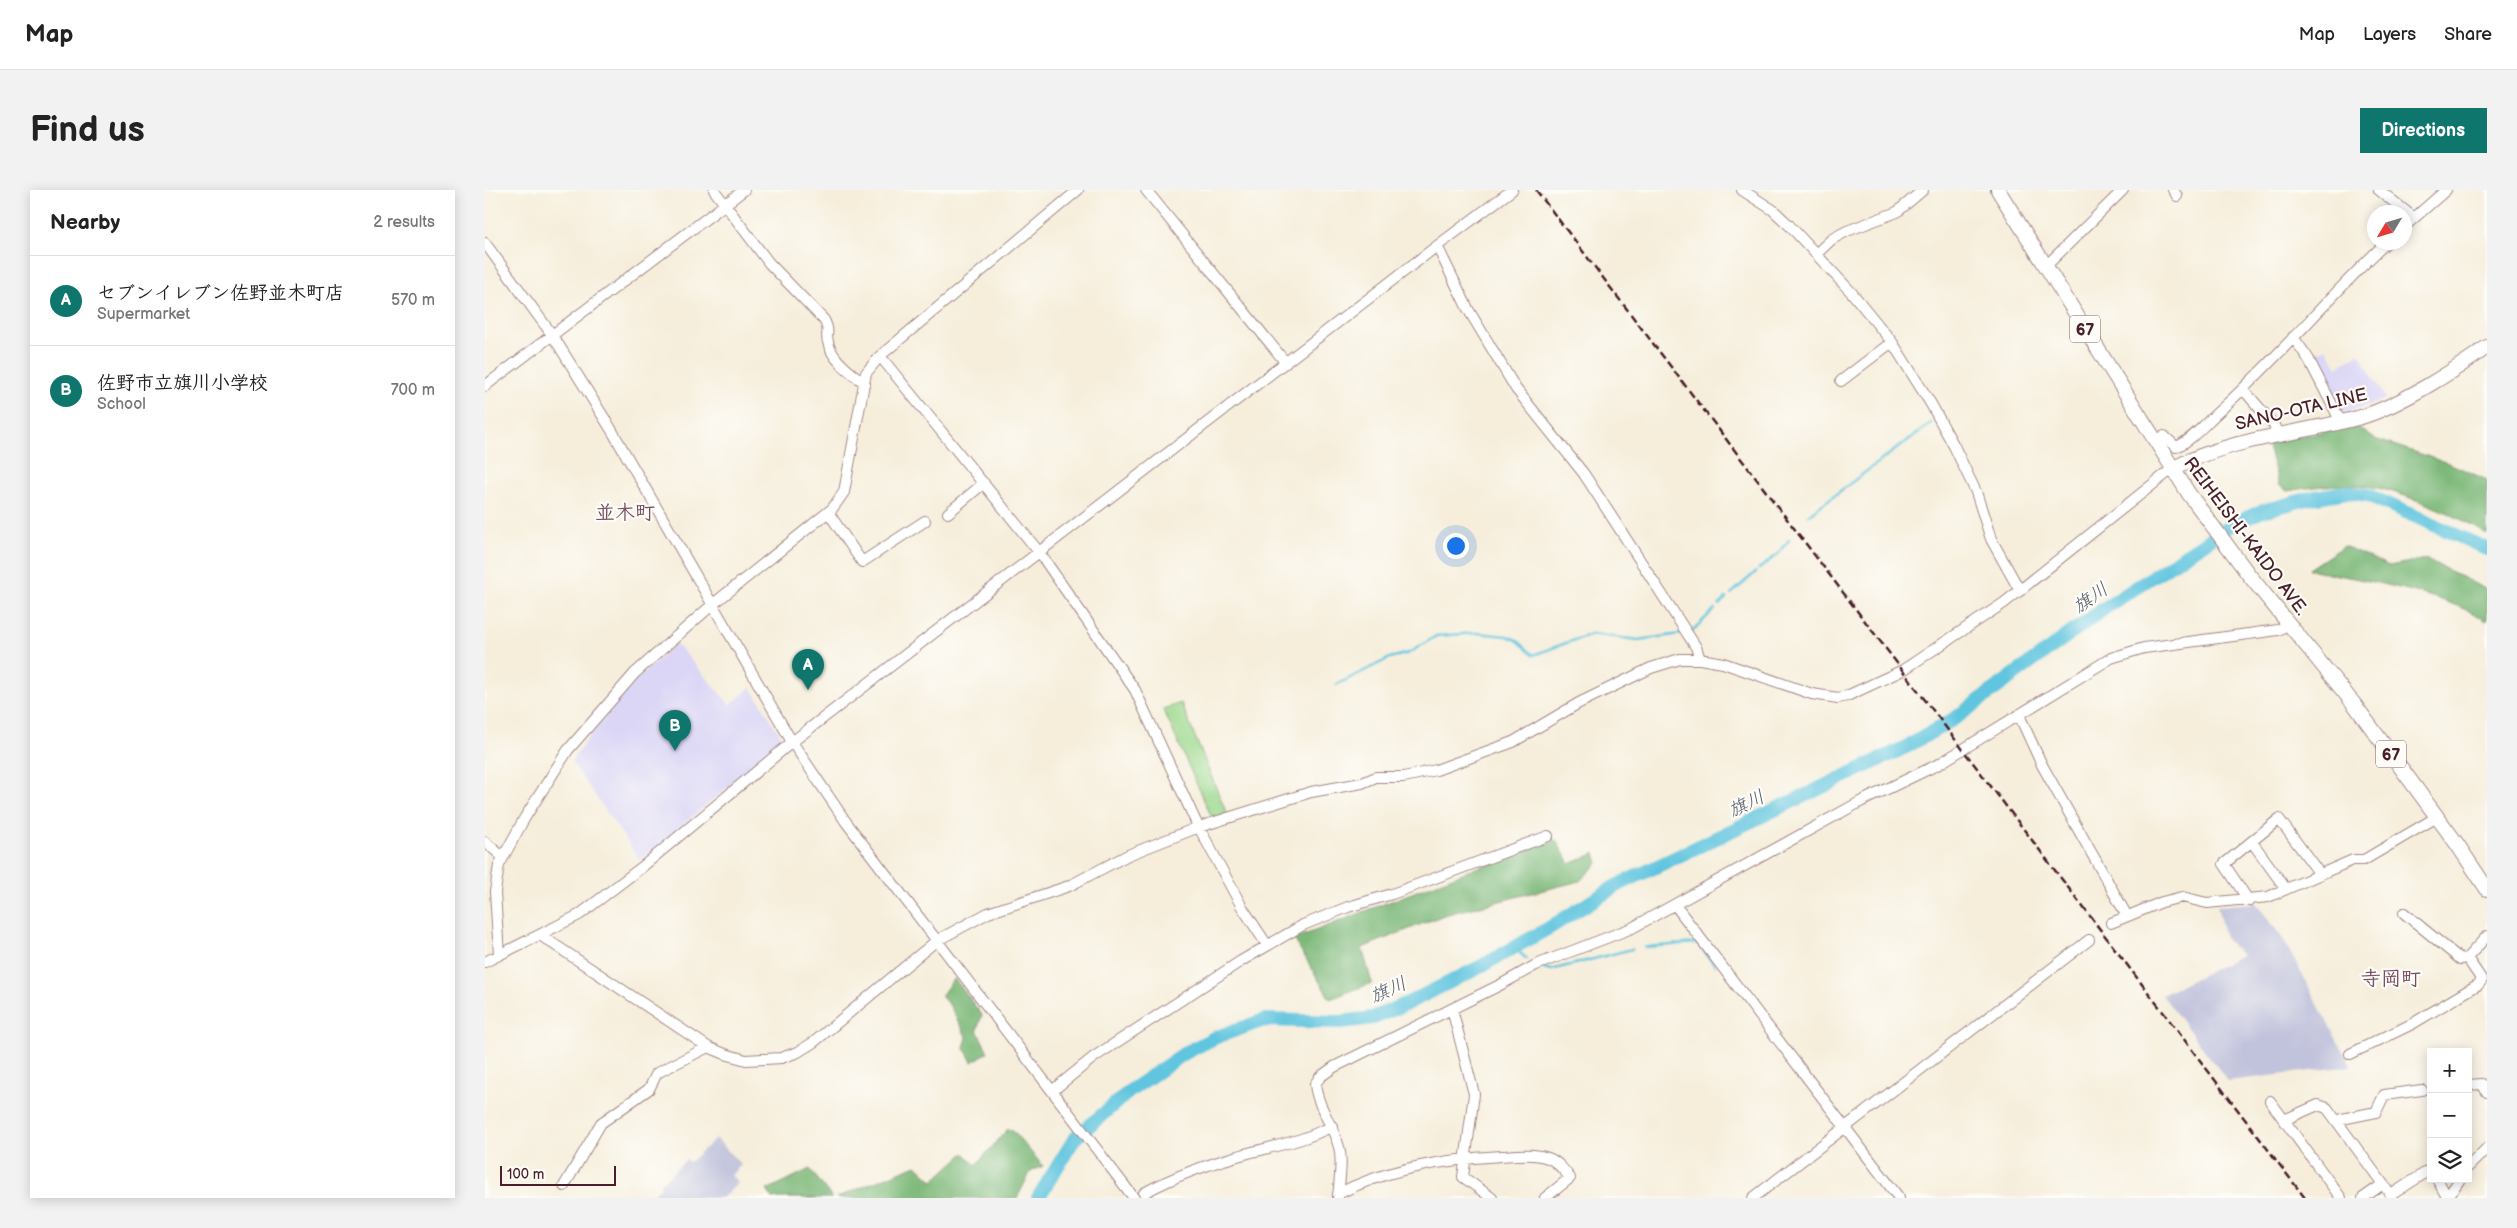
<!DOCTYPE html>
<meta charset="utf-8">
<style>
:root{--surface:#fff;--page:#f2f2f2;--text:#222;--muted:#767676;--line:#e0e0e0;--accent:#0f766e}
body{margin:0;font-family:"Balsamiq Sans","Klee One",sans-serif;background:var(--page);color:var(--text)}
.controls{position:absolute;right:15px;bottom:15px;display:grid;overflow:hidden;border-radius:0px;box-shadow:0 2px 12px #0003}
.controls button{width:45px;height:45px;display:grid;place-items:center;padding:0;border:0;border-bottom:1px solid var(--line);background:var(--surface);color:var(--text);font:25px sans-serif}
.compass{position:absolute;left:1882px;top:15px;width:45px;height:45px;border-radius:50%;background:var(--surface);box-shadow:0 2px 12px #0003;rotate:232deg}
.scale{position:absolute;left:15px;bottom:12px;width:116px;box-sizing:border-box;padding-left:5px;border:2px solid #4a1f2b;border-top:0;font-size:14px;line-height:18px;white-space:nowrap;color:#4a1f2b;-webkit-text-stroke:4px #fdfcf7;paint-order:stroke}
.you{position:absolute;left:970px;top:355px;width:18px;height:18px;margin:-12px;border:4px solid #fff;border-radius:50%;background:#1a73e8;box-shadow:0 0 0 8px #1a73e833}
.badge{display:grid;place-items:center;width:32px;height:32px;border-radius:50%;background:var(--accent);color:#fff;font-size:16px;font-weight:700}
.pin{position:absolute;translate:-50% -41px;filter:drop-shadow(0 1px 2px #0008)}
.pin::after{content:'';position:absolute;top:26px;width:18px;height:15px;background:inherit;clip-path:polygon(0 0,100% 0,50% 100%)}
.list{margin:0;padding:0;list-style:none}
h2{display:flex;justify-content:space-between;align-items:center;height:65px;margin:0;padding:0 20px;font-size:21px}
h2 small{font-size:16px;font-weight:400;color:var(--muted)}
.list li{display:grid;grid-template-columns:32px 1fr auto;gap:15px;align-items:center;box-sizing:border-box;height:90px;padding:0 20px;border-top:1px solid var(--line)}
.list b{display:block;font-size:19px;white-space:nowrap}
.list p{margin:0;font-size:16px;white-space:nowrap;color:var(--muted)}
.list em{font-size:16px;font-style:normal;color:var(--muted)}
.icon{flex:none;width:28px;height:28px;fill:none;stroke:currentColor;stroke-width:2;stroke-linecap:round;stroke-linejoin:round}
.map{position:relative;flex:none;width:2002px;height:1008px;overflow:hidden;border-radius:0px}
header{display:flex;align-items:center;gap:30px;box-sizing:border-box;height:70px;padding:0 25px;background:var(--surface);border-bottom:1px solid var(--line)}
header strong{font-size:24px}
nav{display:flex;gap:28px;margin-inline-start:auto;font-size:18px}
.intro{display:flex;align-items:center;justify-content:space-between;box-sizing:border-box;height:120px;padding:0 30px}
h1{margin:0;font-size:35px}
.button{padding:12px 22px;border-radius:0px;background:var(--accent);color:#fff;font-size:18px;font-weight:700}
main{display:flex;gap:30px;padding:0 30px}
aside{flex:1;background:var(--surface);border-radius:0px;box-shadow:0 2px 12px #0003}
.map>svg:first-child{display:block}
.built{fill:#dbd6f6}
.industrial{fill:#c1c2dc}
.green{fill:#9bd88d;stroke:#727c5c}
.forest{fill:#7cb878;stroke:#636c52}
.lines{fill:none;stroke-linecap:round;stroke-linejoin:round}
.stream{stroke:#61c5df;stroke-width:2.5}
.river{stroke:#61c5df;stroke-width:14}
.minor-casing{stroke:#a08683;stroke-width:12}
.major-casing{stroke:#a08683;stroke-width:16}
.minor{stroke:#fff;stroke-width:10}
.major{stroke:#fff;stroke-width:14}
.rail{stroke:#4a1f2b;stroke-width:2.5;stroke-dasharray:8 4;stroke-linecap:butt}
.labels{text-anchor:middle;stroke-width:4.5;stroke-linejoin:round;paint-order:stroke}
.shield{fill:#fdfcf7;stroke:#806168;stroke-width:1}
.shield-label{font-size:16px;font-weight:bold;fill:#4a1f2b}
.street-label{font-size:18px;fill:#4a1f2b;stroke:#fdfcf7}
.water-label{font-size:19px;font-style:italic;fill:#52596a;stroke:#fdfcf7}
.quarter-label{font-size:20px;font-weight:bold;fill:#794e63;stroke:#fdfcf7}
</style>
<header>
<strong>Map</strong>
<nav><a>Map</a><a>Layers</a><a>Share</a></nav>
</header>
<div class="intro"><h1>Find us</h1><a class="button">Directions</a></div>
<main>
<aside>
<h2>Nearby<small>2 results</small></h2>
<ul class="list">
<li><span class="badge">A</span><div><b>セブンイレブン佐野並木町店</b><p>Supermarket</p></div><em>570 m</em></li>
<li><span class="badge">B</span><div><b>佐野市立旗川小学校</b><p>School</p></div><em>700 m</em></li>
</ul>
</aside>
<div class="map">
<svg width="2002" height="1008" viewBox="0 0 2002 1008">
<rect width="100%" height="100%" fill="#fdfcf7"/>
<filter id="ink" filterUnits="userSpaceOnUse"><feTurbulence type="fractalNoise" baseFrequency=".02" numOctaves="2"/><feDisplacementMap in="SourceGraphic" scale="10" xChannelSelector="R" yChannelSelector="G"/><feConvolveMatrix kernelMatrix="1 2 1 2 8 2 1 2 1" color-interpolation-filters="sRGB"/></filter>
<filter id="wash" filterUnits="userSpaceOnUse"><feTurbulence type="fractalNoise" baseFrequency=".0096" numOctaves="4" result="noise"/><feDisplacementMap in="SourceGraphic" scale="20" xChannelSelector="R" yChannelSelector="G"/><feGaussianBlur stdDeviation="1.12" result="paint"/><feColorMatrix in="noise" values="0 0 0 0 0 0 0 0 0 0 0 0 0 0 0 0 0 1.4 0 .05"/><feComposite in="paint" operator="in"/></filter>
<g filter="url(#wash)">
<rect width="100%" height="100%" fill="#f6eedb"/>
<path class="built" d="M1841 158 1853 177 1874 163 1901 209 1855 224 1826 166Z
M191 453 245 515 266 497 299 551 155 670 86 571 108 541 152 489Z"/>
<path class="industrial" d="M1771 713 1798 749 1866 876 1743 891 1677 805 1757 765 1740 748 1732 716Z
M231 948 256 975 246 985 253 993 237 1008H164L176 997 175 994 201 970 205 972Z"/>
<path class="green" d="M696 513 742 624 727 628 678 519Z"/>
<path class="forest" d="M1869 235 1890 249 1966 274 2002 290V344C1974 326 1912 299 1880 296 1854 293 1828 297 1802 301L1794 295 1783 257 1788 252Z
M1859 356 1904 376 1941 369 2002 400V431C1954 401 1879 391 1824 379Z
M1071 650 1085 674 1110 663 1113 673 1095 691 959 725 877 758 887 793 845 809 809 749 988 679Z
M469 788 497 825 492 840 503 862 487 872 479 857 482 848 465 816 456 806Z
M523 939 528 941 558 976 546 981 532 1008H351L431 975 448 991 479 963 491 975Z
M325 979 347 1008H287L282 1000Z"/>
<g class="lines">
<path class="stream" d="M1323 325 1446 233
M1274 379 1293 364 1304 350
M1246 404 1271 382
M1234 415 1241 408
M1205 443 1230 419
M851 495 905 468 924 463 951 446 992 443 1022 446 1032 450 1048 465 1106 444 1153 450 1196 444
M1028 757 1042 769
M1160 757 1212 753 1230 776
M1059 778 1066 780 1147 759"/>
<path class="river" d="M553 1008 590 948 646 900 700 863 729 848 779 830 856 832 888 828 921 814 993 778 1064 738 1131 696 1425 555 1472 527 1620 418 1748 334 1777 321 1826 308 1861 302 1883 305 2002 359"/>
</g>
</g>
<g filter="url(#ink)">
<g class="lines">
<defs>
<path id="minor" d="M229 0 284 73 339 130C346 143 340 142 343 152 346 169 367 184 380 193
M661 0 801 173
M1257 0 1288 20 1304 35 1367 103 1407 152 1446 214 1469 256 1491 302 1506 349 1535 401
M1688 0 1692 6
M1894 0 1929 28
M1920 36 1961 0
M0 53 68 146 126 239 307 552 361 632 649 1008
M952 56 983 119 1031 199 1099 284 1211 457 1215 469
M1331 64 1347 49 1362 41 1412 22 1438 0
M1560 77 1638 0
M1808 147 1823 168 1856 232
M395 166 554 362 650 500 711 632 757 717 782 755
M1356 191 1407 152
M0 196 259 0
M1758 199 1789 235 1792 244
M1669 251 1679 246 1691 257C1706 251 1720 234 1732 223 1792 170 1843 107 1902 52
M343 322 377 372 440 331
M463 323 499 293
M1534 525 1557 575 1642 726
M0 652 18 667
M1767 652 1801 699
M1764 711 1739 674 1794 629 1835 684
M1190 715 1414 1008
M1919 723 1975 769 1982 768 2002 746
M1626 733 1677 712 1697 707 1722 713 1783 707 1868 670H1879L1952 627
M55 745 223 857 240 864 261 870 296 868 313 862 329 852 451 751 503 723 584 696 643 665 714 637 826 602 877 593 891 587H919L951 580 1028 552 1094 513 1166 478 1195 469H1215L1238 473 1327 504 1353 508 1362 506 1418 480 1519 413 1687 279
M14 765 10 702 14 675 39 629 83 560 150 483 227 415 347 319 359 302 381 183 395 166 593 0
M0 772 94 725 157 677 307 552 952 56 1027 0
M967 819 989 904 978 987 1007 1008
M1865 864 1927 834 1994 794 1997 790 1982 768
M1983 895 1997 894 2002 902
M567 901 609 867 756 771 818 735 863 717 907 704 1063 646
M1785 911 1799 930
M1853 932 1857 929 1891 922 1899 905 1937 900
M1983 977 2002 958
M1952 989 1962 1007
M79 996 116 933 164 899 172 883 223 857
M659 1003C693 984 729 972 767 962 795 955 821 950 847 936
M853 1004C902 978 962 969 1017 966 1032 965 1048 963 1063 968 1072 971 1079 980 1085 988L1060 1008
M853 1008C854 992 858 972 854 957 848 935 832 916 830 894L835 887 849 877 1015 795 1051 775 1147 738 1375 612 1454 574 1626 468 1659 458 1793 440 1804 434
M1268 1008 1604 750
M1856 1008 1799 930 1833 915 1842 918 1906 1005 1946 979
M1878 1008 1898 994
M1962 1008 1975 989"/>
<path id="major" d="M1513 0 1704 304 1764 385 1869 514 1972 654 2002 699
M1687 279C1746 247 1813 245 1876 227 1914 216 1970 180 2002 157"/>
</defs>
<use href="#minor" class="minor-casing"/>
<use href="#major" class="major-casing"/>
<use href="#minor" class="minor"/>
<use href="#major" class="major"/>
<path class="rail" d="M1051 0 1820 1008"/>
</g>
</g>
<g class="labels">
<g class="shield">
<rect x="1585" y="125.5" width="30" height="27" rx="4"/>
<rect x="1891" y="550.5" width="30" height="27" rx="4"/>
</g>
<g class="shield-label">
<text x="1600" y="145">67</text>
<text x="1906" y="570">67</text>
</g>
<g class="street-label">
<text transform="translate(1816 219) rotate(-13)" y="6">SANO-OTA LINE</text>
<text transform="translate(1761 346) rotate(53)" y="6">REIHEISHI-KAIDO AVE.</text>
</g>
<g class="water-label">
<text transform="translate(1605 407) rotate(-35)" y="7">旗川</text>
<text transform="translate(1261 613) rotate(-26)" y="7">旗川</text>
<text transform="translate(903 799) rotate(-24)" y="7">旗川</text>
</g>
<g class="quarter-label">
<text x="140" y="329">並木町</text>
<text x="1906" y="795">寺岡町</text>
</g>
</g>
</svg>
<div class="controls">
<button>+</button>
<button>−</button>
<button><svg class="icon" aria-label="layers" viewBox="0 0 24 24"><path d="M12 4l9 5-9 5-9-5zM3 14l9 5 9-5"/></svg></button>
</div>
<svg class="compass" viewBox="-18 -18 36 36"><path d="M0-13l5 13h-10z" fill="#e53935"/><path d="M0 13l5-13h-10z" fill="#767676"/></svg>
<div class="scale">100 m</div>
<div class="you"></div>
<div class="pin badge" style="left:323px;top:500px">A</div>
<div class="pin badge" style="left:190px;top:561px">B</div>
</div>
</main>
